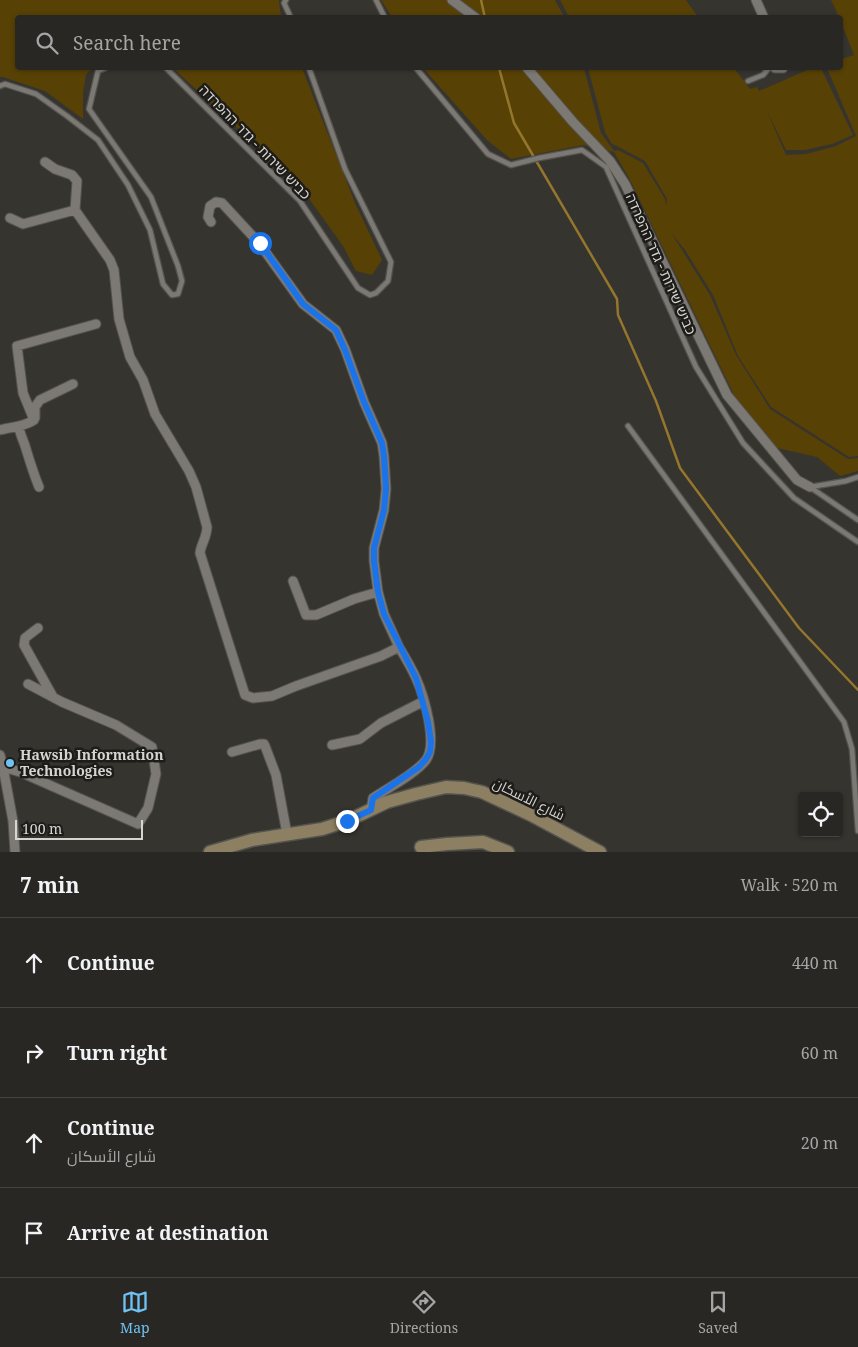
<!DOCTYPE html>
<meta charset="utf-8">
<style>
:root{--surface:#282723;--page:#343330;--text:#f1f3f6;--muted:#a5a5a6;--line:#444441;--accent:#6fc2f4}
body{margin:0;font-family:"Noto Serif",Cairo,"Noto Sans Hebrew",serif;background:var(--page);color:var(--text)}
.controls{position:absolute;right:15px;bottom:15px;display:grid;overflow:hidden;border-radius:5px;box-shadow:0 1px 4px #0004}
.controls button{width:45px;height:45px;display:grid;place-items:center;padding:0;border:0;border-bottom:1px solid var(--line);background:var(--surface);color:var(--text);font:25px sans-serif}
.scale{position:absolute;left:15px;bottom:12px;width:128px;box-sizing:border-box;padding-left:5px;border:2px solid #d6d5d2;border-top:0;font-size:14px;line-height:18px;white-space:nowrap;color:#d6d5d2;-webkit-text-stroke:4px #1d1c19;paint-order:stroke}
.stop{position:absolute;width:15px;height:15px;margin:-11px;border:4px solid #1a73e8;border-radius:50%;background:#fff}
.stop.end{background:#1a73e8;border-color:#fff;box-shadow:0 1px 5px #0008}
.list{margin:0;padding:0;list-style:none}
h2{display:flex;justify-content:space-between;align-items:center;height:65px;margin:0;padding:0 20px;font-size:21px}
h2 small{font-size:16px;font-weight:400;color:var(--muted)}
.list li{display:grid;grid-template-columns:32px 1fr auto;gap:15px;align-items:center;box-sizing:border-box;height:90px;padding:0 20px;border-top:1px solid var(--line)}
.list b{display:block;font-size:19px;white-space:nowrap}
.list p{margin:0;font-size:16px;white-space:nowrap;color:var(--muted)}
.list em{font-size:16px;font-style:normal;color:var(--muted)}
.icon{flex:none;width:28px;height:28px;fill:none;stroke:currentColor;stroke-width:2;stroke-linecap:round;stroke-linejoin:round}
.map{position:relative;flex:none;width:858px;height:852px;overflow:hidden}
.search{position:absolute;background:var(--surface);box-shadow:0 1px 4px #0004;left:15px;right:15px;top:15px;height:55px;display:flex;align-items:center;gap:12px;box-sizing:border-box;padding:0 18px;border-radius:5px;color:var(--muted);font-size:19px}
.sheet{height:425px;background:var(--surface)}
nav{display:flex;justify-content:space-around;align-items:center;box-sizing:border-box;height:70px;border-top:1px solid var(--line);background:var(--surface);font-size:14px;color:var(--muted)}
nav a{display:grid;justify-items:center;gap:2px}
nav .on{color:var(--accent)}
.map>svg:first-child{display:block}
.green{fill:#574105}
.lines{fill:none;stroke-linecap:round;stroke-linejoin:round}
.stream{stroke:#94762d;stroke-width:2.5}
.lane-casing{stroke:#54534f;stroke-width:7}
.street-casing{stroke:#54534f;stroke-width:11}
.secondary-casing{stroke:#54534f;stroke-width:15}
.lane{stroke:#7c7974;stroke-width:4.5}
.street{stroke:#7c7974;stroke-width:9}
.secondary{stroke:#8d8062;stroke-width:12}
.route{stroke:#1a73e8;stroke-width:6}
.poi-dot{fill:#6fc2f4;stroke:#1d1c19;stroke-width:2}
.labels{text-anchor:middle;stroke-width:5;stroke-linejoin:round;paint-order:stroke}
.street-label{font-size:14px;fill:#d6d5d2;stroke:#1d1c19}
.poi-label{font-size:14px;font-weight:bold;fill:#d6d5d2;stroke:#1d1c19;text-anchor:start}
</style>
<div class="map">
<svg width="858" height="852" viewBox="0 0 858 852">
<rect width="100%" height="100%" fill="#36342f"/>
<path class="green" d="M0 0H279L280 11 282 17 18 18V68H94L86 74 83 93V119L45 91 3 77H0Z
M381 0H555L564 17H392Z
M560 0H686L698 17H569Z
M831 0H858V456L849 457 771 407 738 356 713 295 685 250 672 234 710 295 736 355 770 409 848 459 858 458V471L840 476 817 457 777 448 737 401 630 180 614 152 583 145 511 159 487 140 423 68H584L601 133 614 151 618 150 643 163 665 199 666 206 667 199 645 161 611 143 605 132 588 68H734L750 89 757 87 759 91 812 68H821L853 135 832 144 805 150H786L766 109 786 155 806 154 836 146 856 136 827 68H840L841 59 854 55 841 22 840 18 839 17Z
M173 68H302L355 203 382 260 372 275 356 271 343 246 300 186Z"/>
<g class="lines">
<path class="stream" d="M481 0 485 18
M499 68 514 123 617 299 618 315 656 401 680 468 799 628 858 690"/>
<defs>
<path id="lane" d="M286 0 284 3 291 18
M376 0 385 18
M166 68 300 201 358 288 370 295 376 293 388 281 391 262 345 169 309 68
M416 68 488 154 511 165 539 158 582 150 606 167 696 367 743 443 794 498 858 542
M748 81 763 75 769 68
M0 86 5 84 36 94 67 116 98 140 128 185 150 230 163 284 172 295 178 294 182 281 178 266 151 197 89 109 98 71 105 68
M628 426 844 722 852 749 858 831
M810 487 858 520
M810 487 846 481 858 477"/>
<path id="street" d="M452 0 476 18
M756 0 764 18
M527 68 573 122 610 161 625 184 727 395 797 480 810 487
M775 68H783
M45 162 55 169 72 175 77 181 75 210 110 260 114 270 119 319 130 357 143 380 155 414 189 471 196 487 207 527C207 537 201 544 200 553L245 695 253 698 272 696 296 686 381 656 399 647C405 657 411 667 416 678 424 696 438 743 426 760 415 774 388 788 373 798L371 810
M10 218 23 224 75 210
M211 222 208 217 210 206 216 202 222 203 259 243 303 304 336 330 345 349 364 402 382 443 384 456 386 489 384 510 374 548V561L378 592 384 614 399 647
M35 418V407L40 400 73 384
M34 420 23 393 17 346 96 324
M19 427C20 435 24 441 26 449 30 462 34 475 39 487
M0 430C11 427 24 427 34 420
M293 581 306 615H316L354 599 378 592
M38 628 25 638 24 645 53 697
M332 745 360 739 381 723 424 701
M232 752 260 744H264L265 746 276 775 287 834
M0 755 3 767
M15 852 13 821 3 767 20 772 138 824 148 808 156 774 152 747 116 725 62 702 28 684"/>
<path id="secondary" d="M421 847 447 844 483 842 508 852
M210 852 252 840 322 829 347 821 387 802 416 794 446 787 464 788 482 792 531 815 600 852"/>
</defs>
<use href="#lane" class="lane-casing"/>
<use href="#street" class="street-casing"/>
<use href="#secondary" class="secondary-casing"/>
<use href="#lane" class="lane"/>
<use href="#street" class="street"/>
<use href="#secondary" class="secondary"/>
</g>
<g class="lines">
<path class="route" d="M260 243 303 304 336 330 345 350 364 402 382 443 384 456 386 488 384 510 374 548V561L378 592 384 614 416 678 428 722 431 742 430 752 426 759 419 767 373 798 371 810 347 821"/>
</g>
<circle class="poi-dot" cx="10" cy="763" r="5"/>
<g class="labels">
<g class="street-label">
<text transform="translate(255 142) rotate(46)" y="5">כביש שירות - גדר ההפרדה</text>
<text transform="translate(661 264) rotate(66)" y="5">כביש שירות - גדר ההפרדה</text>
<text transform="translate(529 799) rotate(26)" y="5">شارع الأسكان</text>
</g>
<g class="poi-label">
<text x="20" y="760">Hawsib Information<tspan x="20" dy="16">Technologies</tspan></text>
</g>
</g>
</svg>
<div class="controls">
<button><svg class="icon" aria-label="locate" viewBox="0 0 24 24"><circle cx="12" cy="12" r="6"/><path d="M12 2v4M12 18v4M2 12h4M18 12h4"/></svg></button>
</div>
<div class="scale">100 m</div>
<div class="stop" style="left:260px;top:243px"></div>
<div class="stop end" style="left:347px;top:821px"></div>
<div class="search"><svg class="icon" aria-label="search" viewBox="0 0 24 24"><circle cx="10" cy="10" r="6"/><path d="M15 15l6 6"/></svg>Search here</div>
</div>
<section class="sheet">
<h2>7 min<small>Walk · 520 m</small></h2>
<ul class="list">
<li><svg class="icon" aria-label="ahead" viewBox="0 0 24 24"><path d="M12 20V5M6 11l6-6 6 6"/></svg><div><b>Continue</b></div><em>440 m</em></li>
<li><svg class="icon" aria-label="right" viewBox="0 0 24 24"><path d="M7 20v-9h11M14 6l5 5-5 5"/></svg><div><b>Turn right</b></div><em>60 m</em></li>
<li><svg class="icon" aria-label="ahead" viewBox="0 0 24 24"><path d="M12 20V5M6 11l6-6 6 6"/></svg><div><b>Continue</b><p>شارع الأسكان</p></div><em>20 m</em></li>
<li><svg class="icon" aria-label="arrive" viewBox="0 0 24 24"><path d="M6 21V4h12l-3 4 3 4H6"/></svg><div><b>Arrive at destination</b></div></li>
</ul>
</section>
<nav>
<a class="on"><svg class="icon" aria-label="map" viewBox="0 0 24 24"><path d="M3 6l6-2 6 2 6-2v14l-6 2-6-2-6 2zM9 4v14M15 6v14"/></svg>Map</a>
<a><svg class="icon" aria-label="directions" viewBox="0 0 24 24"><path d="M12 3l9 9-9 9-9-9zM9 14v-3h6M13 9l2 2-2 2"/></svg>Directions</a>
<a><svg class="icon" aria-label="saved" viewBox="0 0 24 24"><path d="M7 4h10v16l-5-4-5 4z"/></svg>Saved</a>
</nav>
